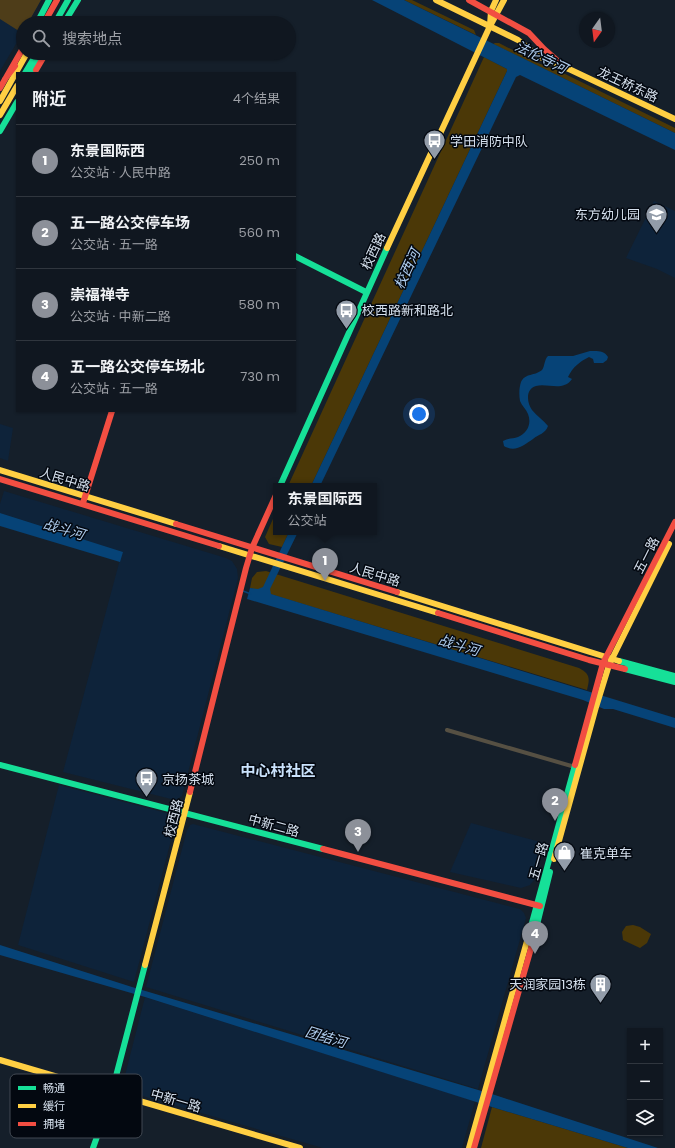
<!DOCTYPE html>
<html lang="zh">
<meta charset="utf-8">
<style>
:root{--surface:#101720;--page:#192029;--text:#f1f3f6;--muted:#9c9fa5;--line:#30363e;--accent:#8c9099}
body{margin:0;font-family:Poppins,"Noto Sans SC",sans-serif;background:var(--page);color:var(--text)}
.controls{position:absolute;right:12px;bottom:12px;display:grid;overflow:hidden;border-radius:0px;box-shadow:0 1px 3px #0004}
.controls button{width:36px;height:36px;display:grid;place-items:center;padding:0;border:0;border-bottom:1px solid var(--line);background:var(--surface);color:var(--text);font:20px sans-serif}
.compass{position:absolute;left:579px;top:12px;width:36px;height:36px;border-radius:50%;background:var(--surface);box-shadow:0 1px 3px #0004;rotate:194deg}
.you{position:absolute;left:419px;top:414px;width:14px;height:14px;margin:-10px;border:3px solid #fff;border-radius:50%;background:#1a73e8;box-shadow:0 0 0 6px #1a73e833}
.badge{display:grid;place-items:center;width:26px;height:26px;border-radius:50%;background:var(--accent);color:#fff;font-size:13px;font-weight:700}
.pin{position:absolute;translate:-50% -33px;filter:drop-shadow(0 1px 2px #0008)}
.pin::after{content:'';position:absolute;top:21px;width:14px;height:12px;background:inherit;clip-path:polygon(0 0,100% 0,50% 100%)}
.popup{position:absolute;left:273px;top:483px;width:104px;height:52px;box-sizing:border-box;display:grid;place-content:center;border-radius:0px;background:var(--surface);filter:drop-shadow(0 1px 3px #0005);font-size:13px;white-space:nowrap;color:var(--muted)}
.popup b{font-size:15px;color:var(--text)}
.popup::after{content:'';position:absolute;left:50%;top:100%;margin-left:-8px;border:8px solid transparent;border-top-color:var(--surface)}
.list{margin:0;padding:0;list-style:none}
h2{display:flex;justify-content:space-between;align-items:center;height:52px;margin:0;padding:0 16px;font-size:17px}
h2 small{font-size:13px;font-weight:400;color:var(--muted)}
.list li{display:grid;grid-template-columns:26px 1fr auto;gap:12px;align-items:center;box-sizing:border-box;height:72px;padding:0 16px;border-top:1px solid var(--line)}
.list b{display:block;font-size:15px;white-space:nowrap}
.list p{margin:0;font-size:13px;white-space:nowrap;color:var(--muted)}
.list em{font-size:13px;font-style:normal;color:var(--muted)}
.icon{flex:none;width:22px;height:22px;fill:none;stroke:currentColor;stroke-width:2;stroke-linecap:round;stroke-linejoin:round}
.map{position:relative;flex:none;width:675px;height:1148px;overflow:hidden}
.search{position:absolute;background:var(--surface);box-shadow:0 1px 3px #0004;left:16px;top:16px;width:280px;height:44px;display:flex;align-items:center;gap:10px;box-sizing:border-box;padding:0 14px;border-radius:22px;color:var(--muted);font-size:15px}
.panel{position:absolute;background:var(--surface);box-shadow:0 1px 3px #0004;left:16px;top:72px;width:280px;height:340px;border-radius:0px}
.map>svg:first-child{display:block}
.built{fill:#0e233a}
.green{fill:#4b3807}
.forest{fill:#4e3d19}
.water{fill:#064377}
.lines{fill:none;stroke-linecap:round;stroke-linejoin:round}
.stream{stroke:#064377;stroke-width:1.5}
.street{stroke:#565043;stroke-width:4}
.fast{stroke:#16e098;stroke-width:6}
.slow{stroke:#ffcf43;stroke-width:6}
.jam{stroke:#f24e42;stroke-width:6}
.labels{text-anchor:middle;stroke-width:3;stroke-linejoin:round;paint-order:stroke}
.street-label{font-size:13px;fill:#d5e0ed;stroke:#030810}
.poi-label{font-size:13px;fill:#d5e0ed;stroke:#030810;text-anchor:start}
.water-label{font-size:14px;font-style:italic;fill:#afcdee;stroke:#030810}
.quarter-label{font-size:15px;font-weight:bold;fill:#cae2fc;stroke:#030810}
.key{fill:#030810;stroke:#424952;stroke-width:1}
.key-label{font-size:11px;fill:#d5e0ed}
</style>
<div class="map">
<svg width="675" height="1148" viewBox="0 0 675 1148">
<rect width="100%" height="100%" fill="#151f2a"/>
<path class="built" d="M0 0H41L28 23H23V32L0 71Z
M654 201 675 211V278L657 269 626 258Z
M0 424 13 428 8 461 0 458Z
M4 491 226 558 232 561 237 569 238 578 182 796 179 798 175 800 63 772 122 552 0 513V504Z
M59 785 174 815 176 821 134 982 18 945Z
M471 823 544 843 534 880 530 885 521 888 450 872Z
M193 824 520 909 524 913 526 918 478 1089 146 987 187 830 190 825Z
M145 997 475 1101 462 1148H323L125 1091 122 1087Z"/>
<path class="green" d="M404 0H412L474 30 476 35Z
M495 43H499L538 63 559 71 675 128V133L493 44Z
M484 57 507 69V71L311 486H288Z
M276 512V532H289L282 547 269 544 265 537Z
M266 571 579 668C590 674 590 678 587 690L250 588 252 578 257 572Z
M633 925 640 927 651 934 647 943 640 948 623 940 622 932 626 926Z
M492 1107 628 1148H481Z"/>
<path class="forest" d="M0 0H41L28 23H23L22 33 0 19Z"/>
<path class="water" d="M372 0H404L675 133V150L520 75 516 77 320 486H311L507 71V69Z
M590 351C597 351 604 350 608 357L607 360 603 363H594L593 359 589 357C579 362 573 367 568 377L572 379C563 392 548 383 536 386 525 389 527 403 532 410 537 416 543 420 548 426 545 434 539 434 533 439 524 445 515 453 504 446L503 441C508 438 513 439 518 437 527 433 532 424 528 414 526 409 522 406 520 401 519 395 519 388 521 382 525 373 535 376 542 370 545 366 544 360 548 356H573Z
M0 513 123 552 120 562 0 526Z
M289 532H298L270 589 271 594 675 718V728L613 709H604L583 700 247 599 250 588 258 589 263 587Z
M0 945 132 987 495 1095 658 1148H628L492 1107 145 997 0 955Z"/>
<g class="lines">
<path class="stream" d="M243 591 251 594"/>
<path class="street" d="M447 730 575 767"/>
<path class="fast" d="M37 23 49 0
M55 23 68 0
M64 23 78 0
M25 73 37 53
M32 73 41 53
M0 131 17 102
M295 256 366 292
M280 486 387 248
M619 661 675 676
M625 669 675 682
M0 765 323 849
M527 941 575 765
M532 945 550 872
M93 1148 109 1103 145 965"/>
<path class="slow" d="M436 0 518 40 540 57 571 70 675 119
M490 25 491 11 496 0
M0 101 27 53
M0 115 17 86
M387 248 490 26 504 0
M0 470 176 524
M219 546 438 613
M397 592 619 661
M554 859 596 707 609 665 669 544
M145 965 190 792
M0 1060 300 1148
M469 1148 527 941"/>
<path class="jam" d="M469 0 529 33 544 49 560 63
M44 23 57 0
M36 70 46 53
M5 79 15 66
M0 88 23 48
M0 479 219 546
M83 503 112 411
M176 524 397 592
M438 613 589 660 625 669
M575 765 603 663 675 522
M190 792 246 568 252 548 276 495
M323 849 540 906
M474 1148 532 945"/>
</g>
<defs>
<symbol id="bus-pin" viewBox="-11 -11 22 30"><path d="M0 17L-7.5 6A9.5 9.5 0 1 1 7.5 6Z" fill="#929ca9" stroke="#030810"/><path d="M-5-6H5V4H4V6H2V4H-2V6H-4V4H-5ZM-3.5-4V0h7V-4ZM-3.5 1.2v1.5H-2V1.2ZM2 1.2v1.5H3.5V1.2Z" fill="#fff"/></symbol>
<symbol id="school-pin" viewBox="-11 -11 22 30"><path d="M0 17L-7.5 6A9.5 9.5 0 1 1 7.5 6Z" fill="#929ca9" stroke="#030810"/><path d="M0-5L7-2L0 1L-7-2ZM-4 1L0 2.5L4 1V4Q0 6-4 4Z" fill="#fff"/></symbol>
<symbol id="shop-pin" viewBox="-11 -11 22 30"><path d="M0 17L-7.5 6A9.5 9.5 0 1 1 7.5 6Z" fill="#929ca9" stroke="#030810"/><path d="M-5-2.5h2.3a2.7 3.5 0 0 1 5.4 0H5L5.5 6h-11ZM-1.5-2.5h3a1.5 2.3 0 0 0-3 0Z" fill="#fff"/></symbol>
<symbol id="building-pin" viewBox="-11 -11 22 30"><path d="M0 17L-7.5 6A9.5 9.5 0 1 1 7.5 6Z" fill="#929ca9" stroke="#030810"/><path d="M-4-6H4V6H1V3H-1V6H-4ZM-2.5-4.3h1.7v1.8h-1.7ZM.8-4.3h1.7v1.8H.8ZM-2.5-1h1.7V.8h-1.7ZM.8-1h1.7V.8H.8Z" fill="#fff"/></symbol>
</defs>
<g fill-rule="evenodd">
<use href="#bus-pin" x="422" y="128" width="25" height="34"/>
<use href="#school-pin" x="644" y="202" width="25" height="34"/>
<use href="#bus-pin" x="334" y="298" width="25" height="34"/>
<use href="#bus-pin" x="134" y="766" width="25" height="34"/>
<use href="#shop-pin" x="552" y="840" width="25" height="34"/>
<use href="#building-pin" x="588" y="972" width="25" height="34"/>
</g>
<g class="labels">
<g class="street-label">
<text transform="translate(628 84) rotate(25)" y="5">龙王桥东路</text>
<text transform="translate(373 251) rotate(-65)" y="5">校西路</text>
<text transform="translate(65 479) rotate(17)" y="5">人民中路</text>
<text transform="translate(646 555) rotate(-63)" y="5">五一路</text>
<text transform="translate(375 574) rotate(17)" y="5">人民中路</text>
<text transform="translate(173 818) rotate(-76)" y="5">校西路</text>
<text transform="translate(274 825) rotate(15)" y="5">中新二路</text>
<text transform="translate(538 861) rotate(-74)" y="5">五一路</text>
<text transform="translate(176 1100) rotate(16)" y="5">中新一路</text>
</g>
<g class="poi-label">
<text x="450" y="146">学田消防中队</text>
<text x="640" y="219" text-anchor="end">东方幼儿园</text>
<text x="362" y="315">校西路新和路北</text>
<text x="162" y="784">京扬茶城</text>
<text x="580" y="858">崔克单车</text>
<text x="586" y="989" text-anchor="end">天润家园13栋</text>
</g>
<g class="water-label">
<text transform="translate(541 57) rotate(26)" y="5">法伦寺河</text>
<text transform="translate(407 269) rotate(-65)" y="5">校西河</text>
<text transform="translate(64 529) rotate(17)" y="5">战斗河</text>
<text transform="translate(459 645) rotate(17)" y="5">战斗河</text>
<text transform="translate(326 1037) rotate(17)" y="5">团结河</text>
</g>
<g class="quarter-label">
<text x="278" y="776">中心村社区</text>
</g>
</g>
<rect x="10" y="1074" width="132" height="64" rx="6" class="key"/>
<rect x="18" y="1086" width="18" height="4" fill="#16e098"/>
<rect x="18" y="1104" width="18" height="4" fill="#ffcf43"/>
<rect x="18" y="1122" width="18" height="4" fill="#f24e42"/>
<g class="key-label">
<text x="43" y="1092">畅通</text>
<text x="43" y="1110">缓行</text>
<text x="43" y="1128">拥堵</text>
</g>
</svg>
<div class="controls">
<button>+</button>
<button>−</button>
<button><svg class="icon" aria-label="layers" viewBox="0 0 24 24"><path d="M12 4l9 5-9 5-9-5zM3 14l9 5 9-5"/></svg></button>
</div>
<svg class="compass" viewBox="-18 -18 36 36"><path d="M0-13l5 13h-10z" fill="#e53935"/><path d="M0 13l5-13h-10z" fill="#9c9fa5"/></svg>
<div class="you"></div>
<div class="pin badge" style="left:325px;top:581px">1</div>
<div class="popup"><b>东景国际西</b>公交站</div>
<div class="pin badge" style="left:555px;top:821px">2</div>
<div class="pin badge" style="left:358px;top:852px">3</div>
<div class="pin badge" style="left:535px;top:954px">4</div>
<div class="search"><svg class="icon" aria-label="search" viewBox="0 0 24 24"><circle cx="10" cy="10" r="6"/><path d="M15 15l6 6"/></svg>搜索地点</div>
<section class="panel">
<h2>附近<small>4个结果</small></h2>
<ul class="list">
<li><span class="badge">1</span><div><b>东景国际西</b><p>公交站 · 人民中路</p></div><em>250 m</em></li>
<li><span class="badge">2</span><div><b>五一路公交停车场</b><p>公交站 · 五一路</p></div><em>560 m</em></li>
<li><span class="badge">3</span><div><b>崇福禅寺</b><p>公交站 · 中新二路</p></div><em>580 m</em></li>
<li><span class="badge">4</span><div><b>五一路公交停车场北</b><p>公交站 · 五一路</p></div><em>730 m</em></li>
</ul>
</section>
</div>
